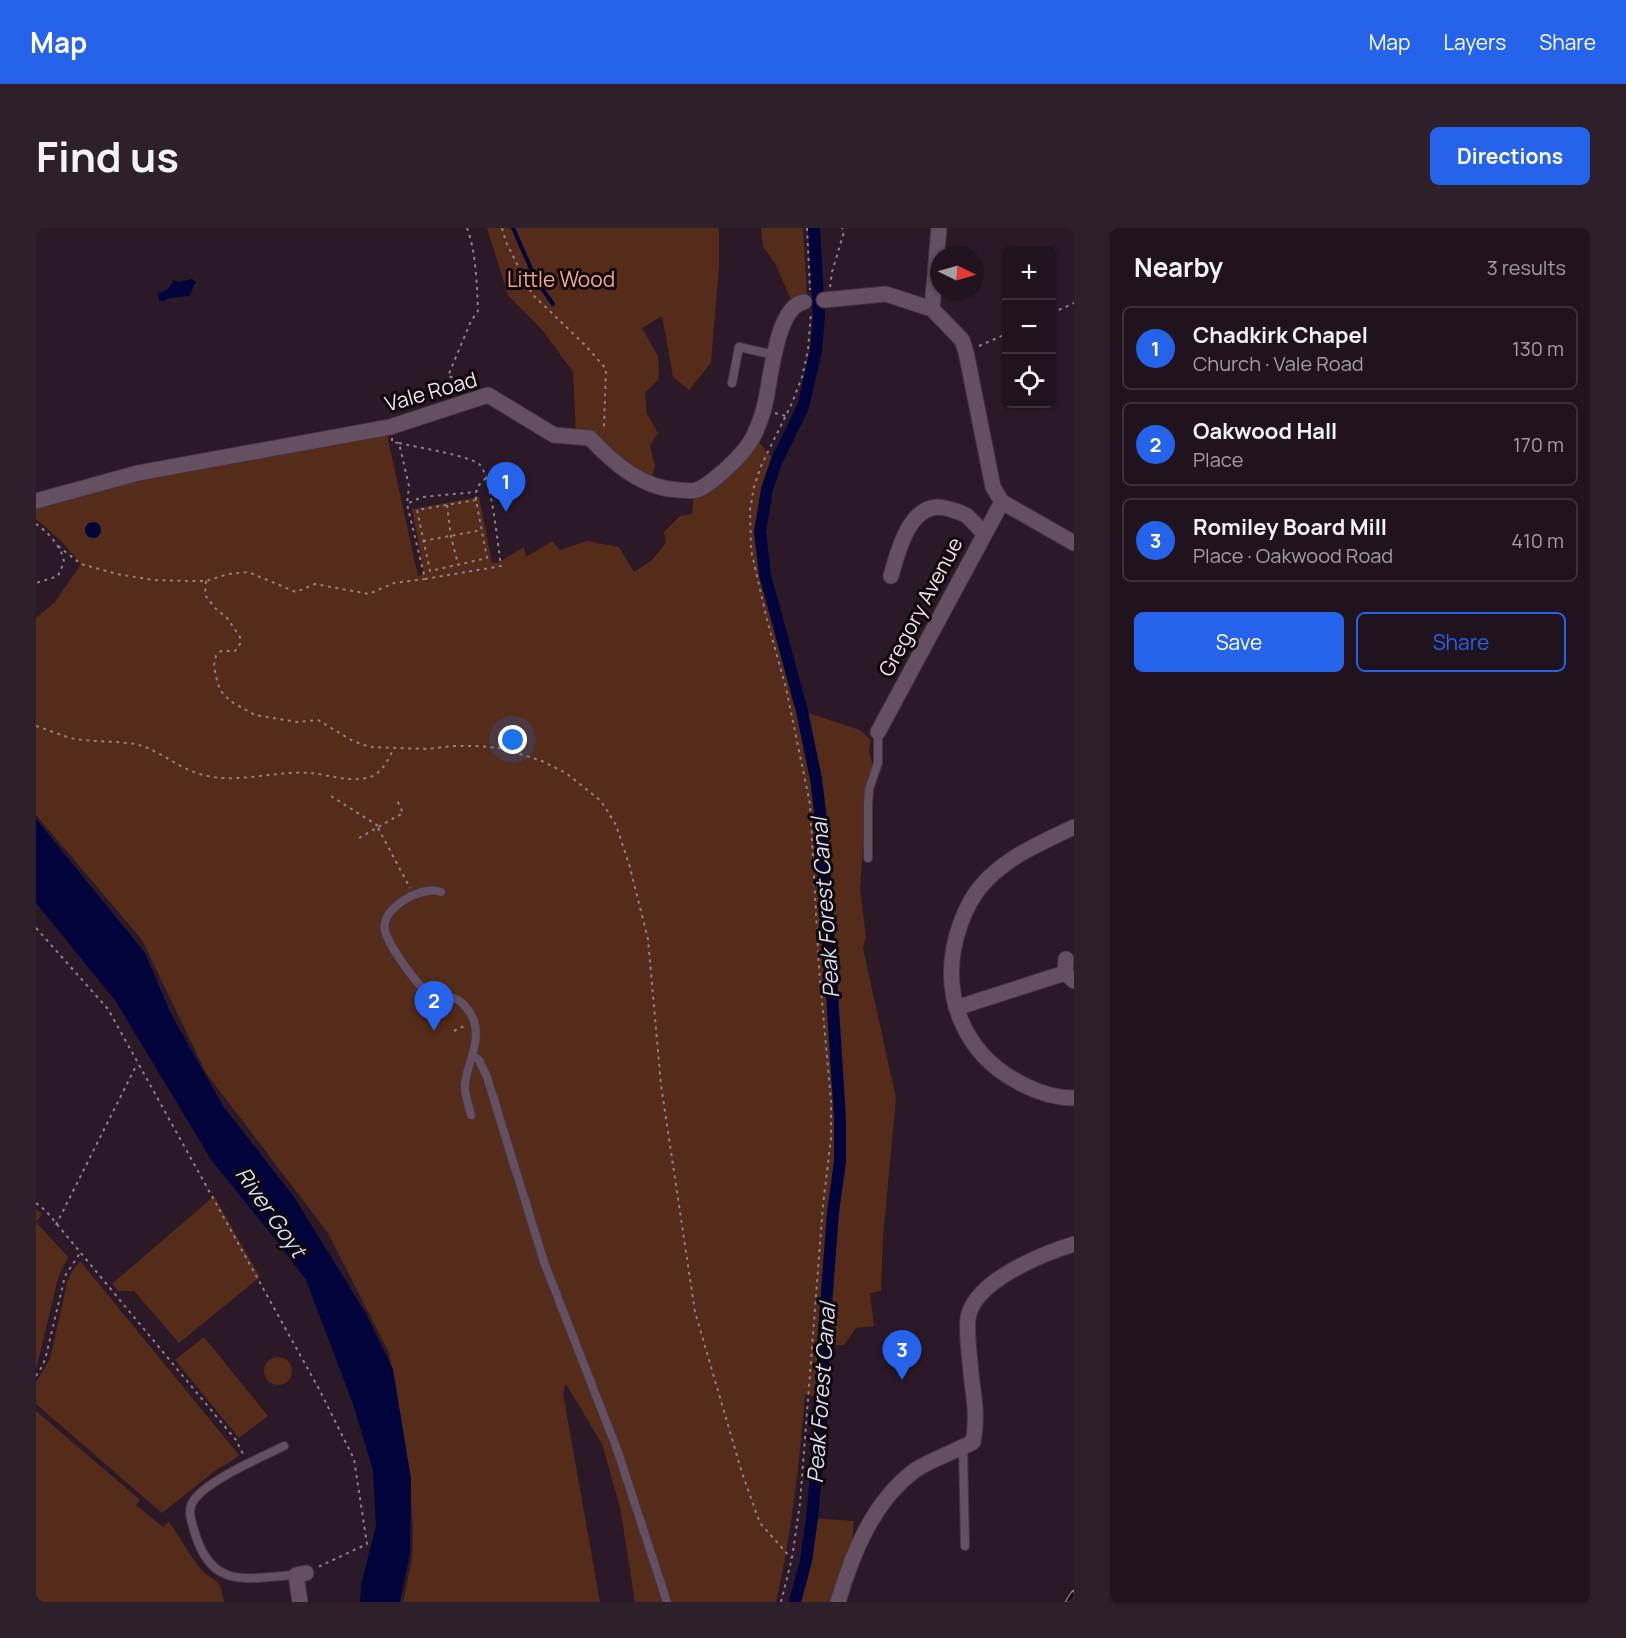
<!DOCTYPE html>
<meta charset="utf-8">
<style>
:root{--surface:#20131e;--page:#2d202b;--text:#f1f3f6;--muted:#a29ea4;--line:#3d323c;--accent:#2563eb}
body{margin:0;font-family:Manrope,sans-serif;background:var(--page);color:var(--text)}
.controls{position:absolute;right:18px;top:18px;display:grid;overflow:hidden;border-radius:9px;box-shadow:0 2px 4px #0004}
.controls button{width:54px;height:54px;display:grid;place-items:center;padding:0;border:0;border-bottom:2px solid var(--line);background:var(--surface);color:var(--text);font:30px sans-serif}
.compass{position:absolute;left:894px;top:18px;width:54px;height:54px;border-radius:50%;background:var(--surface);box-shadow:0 2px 4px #0004;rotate:95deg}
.you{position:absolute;left:477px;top:512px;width:21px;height:21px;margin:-15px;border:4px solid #fff;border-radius:50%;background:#1a73e8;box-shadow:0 0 0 9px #1a73e833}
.badge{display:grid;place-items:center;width:39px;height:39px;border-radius:50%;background:var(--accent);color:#fff;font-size:20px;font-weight:700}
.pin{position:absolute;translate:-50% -50px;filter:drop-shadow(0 2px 3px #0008)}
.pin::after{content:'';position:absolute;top:32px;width:21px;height:18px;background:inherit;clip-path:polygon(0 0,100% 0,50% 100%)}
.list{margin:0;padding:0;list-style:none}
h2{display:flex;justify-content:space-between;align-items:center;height:78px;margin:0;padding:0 24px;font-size:26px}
h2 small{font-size:20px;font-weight:400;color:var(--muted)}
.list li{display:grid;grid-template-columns:39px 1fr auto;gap:18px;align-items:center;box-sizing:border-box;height:84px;margin:0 12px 12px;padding:0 12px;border:2px solid var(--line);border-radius:9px}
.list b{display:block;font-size:22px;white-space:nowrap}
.list p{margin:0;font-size:20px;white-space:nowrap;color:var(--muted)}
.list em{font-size:20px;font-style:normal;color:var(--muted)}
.actions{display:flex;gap:12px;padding:18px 24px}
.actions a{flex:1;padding:14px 0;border:2px solid var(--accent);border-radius:9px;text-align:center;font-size:21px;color:var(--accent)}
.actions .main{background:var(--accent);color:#fff}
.icon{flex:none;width:33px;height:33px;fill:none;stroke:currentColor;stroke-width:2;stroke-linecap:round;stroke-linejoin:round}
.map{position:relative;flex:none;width:1038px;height:1374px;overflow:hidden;border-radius:9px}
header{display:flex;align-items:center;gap:36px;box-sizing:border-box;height:84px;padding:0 30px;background:var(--accent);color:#fff}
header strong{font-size:28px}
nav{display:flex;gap:33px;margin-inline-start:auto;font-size:21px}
.intro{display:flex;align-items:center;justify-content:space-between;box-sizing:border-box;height:144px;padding:0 36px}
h1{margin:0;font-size:42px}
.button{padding:15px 27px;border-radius:9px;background:var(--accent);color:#fff;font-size:21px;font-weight:700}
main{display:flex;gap:36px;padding:0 36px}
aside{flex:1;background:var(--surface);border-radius:9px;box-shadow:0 2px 4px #0004}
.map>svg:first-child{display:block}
.green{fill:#552b1a}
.water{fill:#00043b}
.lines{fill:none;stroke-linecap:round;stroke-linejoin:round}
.stream{stroke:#00043b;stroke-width:4}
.canal{stroke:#00043b;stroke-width:12}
.service-casing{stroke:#433441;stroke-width:10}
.minor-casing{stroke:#433441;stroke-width:17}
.path{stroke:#90818d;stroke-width:2;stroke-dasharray:3 4.5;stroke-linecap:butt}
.service{stroke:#655061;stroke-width:8}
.minor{stroke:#655061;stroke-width:15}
.rail-casing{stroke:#998996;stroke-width:6}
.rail{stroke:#0f070d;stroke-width:4;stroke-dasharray:11;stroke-linecap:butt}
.labels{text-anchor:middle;stroke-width:6;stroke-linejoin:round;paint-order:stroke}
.park-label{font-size:21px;fill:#faa787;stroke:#0f070d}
.street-label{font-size:21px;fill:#ede0ea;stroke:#0f070d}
.water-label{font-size:22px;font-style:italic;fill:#d6dff1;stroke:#0f070d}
</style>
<header>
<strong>Map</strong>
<nav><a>Map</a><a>Layers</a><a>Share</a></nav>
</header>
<div class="intro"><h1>Find us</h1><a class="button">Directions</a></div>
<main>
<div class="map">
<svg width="1038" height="1374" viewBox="0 0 1038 1374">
<rect width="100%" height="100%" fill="#2b1928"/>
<path class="green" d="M451 0H683V39L675 135 653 162 637 149 626 88 606 100 622 128 623 151 609 165 611 186 622 205 614 218 619 238 614 256 540 209 537 144 507 103 472 67Z
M725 0H767L771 68 756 74 739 35 727 19Z
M351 207 382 348 388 346 376 281 443 269 456 335 463 334 488 319 490 329 516 313 524 322 551 313 583 319 598 344 615 333 630 315 628 304 644 288 656 286 658 263 718 207 732 226 741 232 731 261 724 304 725 323 741 395 766 483 824 502 835 512 833 524 838 542 831 554 824 662 830 708 827 720 860 870 847 1009 845 1063 834 1065 838 1098 820 1100 808 1117H787V1169L769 1167C763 1238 756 1304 740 1374H599L584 1279 566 1216 530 1156 527 1165 564 1374H367L376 1331 377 1303 373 1240 353 1125 292 1005 170 845 106 712 0 587V390L19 374 45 336 25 313 0 291V277L134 244Z
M178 968 224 1049 143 1115 98 1063H82L76 1056Z
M0 981 6 986 0 994 32 1029 23 1047 0 1141Z
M44 1033 203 1227C196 1234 187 1237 179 1243 161 1257 144 1271 126 1285L0 1176V1154L14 1131 31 1055 36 1043Z
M168 1109 232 1188 203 1210 139 1132Z
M228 1143a14 14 0 1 1 28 0a14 14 0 1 1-28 0Z
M0 1183 104 1272 100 1277 127 1299 133 1294C143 1308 152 1324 162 1338 176 1356 184 1345 188 1374H0Z
M776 1290 818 1293 815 1331 802 1374H759L770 1333Z"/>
<path class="water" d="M156 51 160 54 153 68 133 70 127 73 123 72 122 66 132 61 138 52 142 54Z
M49 302a8 8 0 1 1 16 0a8 8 0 1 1-16 0Z
M0 591 109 725 135 786 187 878 258 969 329 1084 357 1141 375 1251 374 1325 364 1374H324L325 1357 340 1298 337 1242 317 1176 270 1052 244 1017 176 933 79 772 0 675Z"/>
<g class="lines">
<path class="stream" d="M477 0 500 52 517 76"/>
<path class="canal" d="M759 1374 770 1333 776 1290 787 1169V1117L797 984 804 934V891L785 592 780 551 766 483 729 347 724 304 731 261 741 232 767 179 780 123 783 88 778 0"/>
<defs>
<path id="service" d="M696 155 703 119 739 127
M832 630V577L833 561 842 535V504
M405 664C388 656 343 680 349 703 354 719 380 757 394 766 400 770 406 768 412 769 425 770 433 781 438 793 445 815 431 835 429 856 428 866 433 878 435 887
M437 828 443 832 451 849 508 1034 582 1224 631 1374
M248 1218C224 1230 172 1252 158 1272 151 1281 155 1292 158 1302 175 1363 210 1350 260 1347
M927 1219 929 1318"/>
<path id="minor" d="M788 72 850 66 896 81 926 112 930 124 957 259 966 274 1038 315
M896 81 903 0
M0 273 102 245 354 199 452 167 518 207 554 210C577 235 607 261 643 262 648 262 655 264 661 262 673 257 681 249 690 241 701 231 713 219 719 205 722 198 726 188 728 180 735 155 739 79 768 74
M855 348C862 323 875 268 913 281 919 283 926 284 931 288 937 293 942 300 948 305
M842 504 966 274
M1038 599C1005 615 970 629 946 657 936 668 929 683 924 697 901 763 926 828 990 858 1004 865 1021 870 1038 870
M1030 731 1029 745 1038 753
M920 780 1029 745
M264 1374 260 1347 270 1345
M802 1374C816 1326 837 1274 878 1243 892 1233 920 1223 937 1214 942 1190 938 1170 935 1146 934 1130 930 1106 932 1090 938 1053 1006 1026 1038 1016"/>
</defs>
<use href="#service" class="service-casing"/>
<use href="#minor" class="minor-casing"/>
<path class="path" d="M431 0C440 23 441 58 442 83L435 93 412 148 439 157
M466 0 470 14 496 66 550 118 570 141 568 198 566 202
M771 0 774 62
M794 59 796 44 808 4 806 0
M1016 85 1038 75
M943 118 970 106
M739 185 750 188
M356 210V214L363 215 373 258 371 276
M363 215C379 219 431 227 443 236 455 245 462 319 465 338L389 351
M440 272 381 282 394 343 451 330 440 272V264
M411 277 415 309 422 336
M0 296C12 304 26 319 28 334L22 348 0 355
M387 313 446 302
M22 318 45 336 81 346 117 352 156 353H170L192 346 212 344 260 364 279 356 333 366 358 355 389 351 371 276 386 269 440 264 443 257 451 249
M170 353 169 367 179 380 191 390 204 409V416L199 423H185L180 428 178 437 180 449 184 462 194 473 219 487 261 494 282 492 317 513 334 519 391 521 416 518H439L465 520 506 533 530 545 565 573 580 597 593 636 612 711 625 857 659 1084 706 1245 724 1295 755 1330
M0 498C13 502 26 508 39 511 59 514 79 513 99 516 122 521 139 538 161 545 197 558 238 542 275 545 294 547 315 555 334 549 346 545 352 532 357 522
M295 568 344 599
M342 600 374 660
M323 610 367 585 360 570
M0 700 72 781 283 1161 318 1231 331 1316 280 1340
M418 803 430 797
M0 975 10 983 200 1212 207 1226
M20 997 101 836
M0 1148 7 1137 10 1128 29 1048 44 1025
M745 1374 756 1330 764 1275 787 977 795 910V873L783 740 774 576 750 460 731 392 715 322 714 282 718 259 725 238 756 175 766 149 772 122 775 85"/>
<use href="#service" class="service"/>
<use href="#minor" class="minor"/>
<defs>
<path id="rail" d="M1032 1374 1038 1365"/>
</defs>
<use href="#rail" class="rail-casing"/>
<use href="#rail" class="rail"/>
</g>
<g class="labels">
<g class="park-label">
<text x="525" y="59">Little Wood</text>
</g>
<g class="street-label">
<text transform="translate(395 164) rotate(-16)" y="7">Vale Road</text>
<text transform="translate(885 379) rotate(-62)" y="7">Gregory Avenue</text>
</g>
<g class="water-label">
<text transform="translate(789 680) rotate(-94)" y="8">Peak Forest Canal</text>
<text transform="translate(235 984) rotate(55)" y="8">River Goyt</text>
<text transform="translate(785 1165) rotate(-86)" y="8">Peak Forest Canal</text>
</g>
</g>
</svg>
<div class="controls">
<button>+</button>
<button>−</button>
<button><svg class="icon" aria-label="locate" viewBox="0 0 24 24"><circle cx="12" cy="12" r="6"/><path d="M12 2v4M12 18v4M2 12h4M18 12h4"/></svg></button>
</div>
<svg class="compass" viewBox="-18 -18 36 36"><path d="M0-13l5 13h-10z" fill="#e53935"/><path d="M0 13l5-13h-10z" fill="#a29ea4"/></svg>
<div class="you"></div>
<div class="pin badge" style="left:470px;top:284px">1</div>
<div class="pin badge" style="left:398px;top:803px">2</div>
<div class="pin badge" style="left:866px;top:1152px">3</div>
</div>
<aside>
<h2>Nearby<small>3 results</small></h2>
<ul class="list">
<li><span class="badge">1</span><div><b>Chadkirk Chapel</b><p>Church · Vale Road</p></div><em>130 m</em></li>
<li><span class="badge">2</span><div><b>Oakwood Hall</b><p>Place</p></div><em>170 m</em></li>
<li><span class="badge">3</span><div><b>Romiley Board Mill</b><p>Place · Oakwood Road</p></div><em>410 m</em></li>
</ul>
<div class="actions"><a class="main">Save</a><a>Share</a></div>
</aside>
</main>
